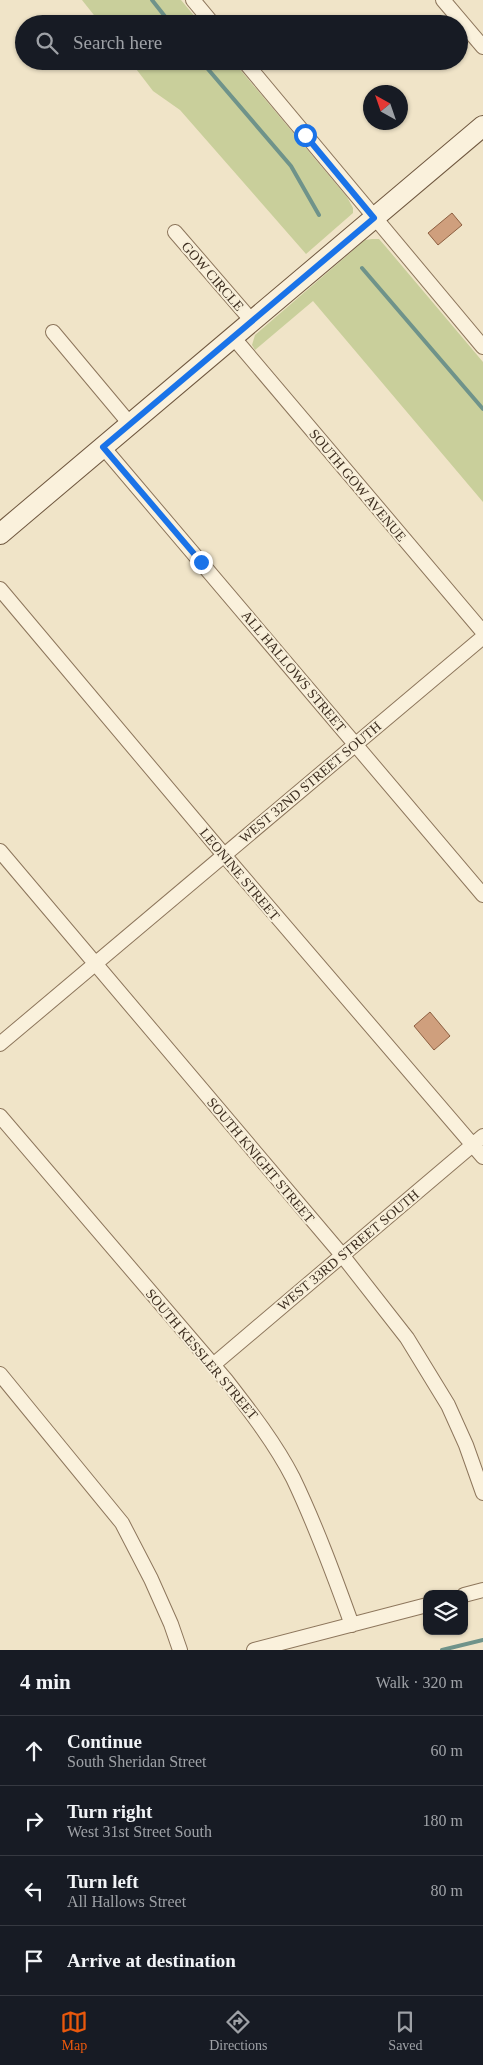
<!DOCTYPE html>
<meta charset="utf-8">
<style>
:root{--surface:#171b24;--page:#242831;--text:#f1f3f6;--muted:#9ea1a6;--line:#363941;--accent:#ea580c}
body{margin:0;font-family:Georgia,serif;background:var(--page);color:var(--text)}
.controls{position:absolute;right:15px;bottom:15px;display:grid;overflow:hidden;border-radius:10px;box-shadow:0 1px 4px #0004}
.controls button{width:45px;height:45px;display:grid;place-items:center;padding:0;border:0;border-bottom:1px solid var(--line);background:var(--surface);color:var(--text);font:25px sans-serif}
.compass{position:absolute;left:363px;top:85px;width:45px;height:45px;border-radius:50%;background:var(--surface);box-shadow:0 1px 4px #0004;rotate:320deg}
.stop{position:absolute;width:15px;height:15px;margin:-11px;border:4px solid #1a73e8;border-radius:50%;background:#fff}
.stop.end{background:#1a73e8;border-color:#fff;box-shadow:0 1px 5px #0008}
.list{margin:0;padding:0;list-style:none}
h2{display:flex;justify-content:space-between;align-items:center;height:65px;margin:0;padding:0 20px;font-size:21px}
h2 small{font-size:16px;font-weight:400;color:var(--muted)}
.list li{display:grid;grid-template-columns:32px 1fr auto;gap:15px;align-items:center;box-sizing:border-box;height:70px;padding:0 20px;border-top:1px solid var(--line)}
.list b{display:block;font-size:19px;white-space:nowrap}
.list p{margin:0;font-size:16px;white-space:nowrap;color:var(--muted)}
.list em{font-size:16px;font-style:normal;color:var(--muted)}
.icon{flex:none;width:28px;height:28px;fill:none;stroke:currentColor;stroke-width:2;stroke-linecap:round;stroke-linejoin:round}
.map{position:relative;flex:none;width:483px;height:1650px;overflow:hidden}
.search{position:absolute;background:var(--surface);box-shadow:0 1px 4px #0004;left:15px;right:15px;top:15px;height:55px;display:flex;align-items:center;gap:12px;box-sizing:border-box;padding:0 18px;border-radius:28px;color:var(--muted);font-size:19px}
.sheet{height:345px;background:var(--surface)}
nav{display:flex;justify-content:space-around;align-items:center;box-sizing:border-box;height:70px;border-top:1px solid var(--line);background:var(--surface);font-size:14px;color:var(--muted)}
nav a{display:grid;justify-items:center;gap:2px}
nav .on{color:var(--accent)}
.map>svg:first-child{display:block}
.green{fill:#c9cf9b}
.lines{fill:none;stroke-linecap:round;stroke-linejoin:round}
.stream{stroke:#6f938a;stroke-width:4}
.building{fill:#cf9f7d;stroke:#8d5f41}
.street-casing{stroke:#8d765c;stroke-width:16}
.secondary-casing{stroke:#6f573f;stroke-width:22}
.street{stroke:#faf1dc;stroke-width:14}
.secondary{stroke:#faf1dc;stroke-width:20}
.route{stroke:#1a73e8;stroke-width:6}
.labels{text-anchor:middle;stroke-width:4;stroke-linejoin:round;paint-order:stroke}
.street-label{font-size:14px;fill:#3d2e20;stroke:#f7eed8}
</style>
<div class="map">
<svg width="483" height="1650" viewBox="0 0 483 1650">
<rect width="100%" height="100%" fill="#f0e4c8"/>
<path class="green" d="M82 0H181L201 24H101Z
M130 61H233L347 197 353 208V213L306 254 180 110 153 91Z
M372 239H379L386 247 483 362V502L313 301 255 350 252 345 255 335 365 240Z"/>
<g class="lines">
<path class="stream" d="M152 0 171 24
M201 61 291 166 319 215
M362 268 483 409
M442 1650 483 1640"/>
</g>
<path class="building" d="M452 213 462 225 438 245 428 233Z
M430 1012 450 1036 434 1050 414 1026Z"/>
<g class="lines">
<defs>
<path id="street" d="M193 0 213 24
M443 0 483 47
M244 61 483 347
M175 232 252 321
M53 332 130 424
M233 337 483 632
M103 447 483 895
M0 589 224 855 483 1157
M0 851 342 1255 407 1338 448 1405 466 1445 483 1493
M0 1044 483 637
M0 1116 226 1380C250 1411 275 1443 293 1478 316 1526 334 1575 352 1625
M213 1365 483 1136
M0 1374 122 1523 151 1579 171 1624 180 1650
M464 1595 483 1590
M254 1650 427 1605"/>
<path id="secondary" d="M0 534 483 126"/>
</defs>
<use href="#street" class="street-casing"/>
<use href="#secondary" class="secondary-casing"/>
<use href="#street" class="street"/>
<use href="#secondary" class="secondary"/>
</g>
<g class="lines">
<path class="route" d="M201 562 103 447 374 218 305 135"/>
</g>
<g class="labels">
<g class="street-label">
<text transform="translate(213 276) rotate(49)" y="5">GOW CIRCLE</text>
<text transform="translate(358 485) rotate(50)" y="5">SOUTH GOW AVENUE</text>
<text transform="translate(294 671) rotate(50)" y="5">ALL HALLOWS STREET</text>
<text transform="translate(310 782) rotate(-40)" y="5">WEST 32ND STREET SOUTH</text>
<text transform="translate(240 874) rotate(50)" y="5">LEONINE STREET</text>
<text transform="translate(261 1160) rotate(50)" y="5">SOUTH KNIGHT STREET</text>
<text transform="translate(348 1250) rotate(-40)" y="5">WEST 33RD STREET SOUTH</text>
<text transform="translate(202 1354) rotate(50)" y="5">SOUTH KESSLER STREET</text>
</g>
</g>
</svg>
<div class="controls">
<button><svg class="icon" aria-label="layers" viewBox="0 0 24 24"><path d="M12 4l9 5-9 5-9-5zM3 14l9 5 9-5"/></svg></button>
</div>
<svg class="compass" viewBox="-18 -18 36 36"><path d="M0-13l5 13h-10z" fill="#e53935"/><path d="M0 13l5-13h-10z" fill="#9ea1a6"/></svg>
<div class="stop" style="left:305px;top:135px"></div>
<div class="stop end" style="left:201px;top:562px"></div>
<div class="search"><svg class="icon" aria-label="search" viewBox="0 0 24 24"><circle cx="10" cy="10" r="6"/><path d="M15 15l6 6"/></svg>Search here</div>
</div>
<section class="sheet">
<h2>4 min<small>Walk · 320 m</small></h2>
<ul class="list">
<li><svg class="icon" aria-label="ahead" viewBox="0 0 24 24"><path d="M12 20V5M6 11l6-6 6 6"/></svg><div><b>Continue</b><p>South Sheridan Street</p></div><em>60 m</em></li>
<li><svg class="icon" aria-label="right" viewBox="0 0 24 24"><path d="M7 20v-9h11M14 6l5 5-5 5"/></svg><div><b>Turn right</b><p>West 31st Street South</p></div><em>180 m</em></li>
<li><svg class="icon" aria-label="left" viewBox="0 0 24 24"><path d="M17 20v-9H6M10 6l-5 5 5 5"/></svg><div><b>Turn left</b><p>All Hallows Street</p></div><em>80 m</em></li>
<li><svg class="icon" aria-label="arrive" viewBox="0 0 24 24"><path d="M6 21V4h12l-3 4 3 4H6"/></svg><div><b>Arrive at destination</b></div></li>
</ul>
</section>
<nav>
<a class="on"><svg class="icon" aria-label="map" viewBox="0 0 24 24"><path d="M3 6l6-2 6 2 6-2v14l-6 2-6-2-6 2zM9 4v14M15 6v14"/></svg>Map</a>
<a><svg class="icon" aria-label="directions" viewBox="0 0 24 24"><path d="M12 3l9 9-9 9-9-9zM9 14v-3h6M13 9l2 2-2 2"/></svg>Directions</a>
<a><svg class="icon" aria-label="saved" viewBox="0 0 24 24"><path d="M7 4h10v16l-5-4-5 4z"/></svg>Saved</a>
</nav>
